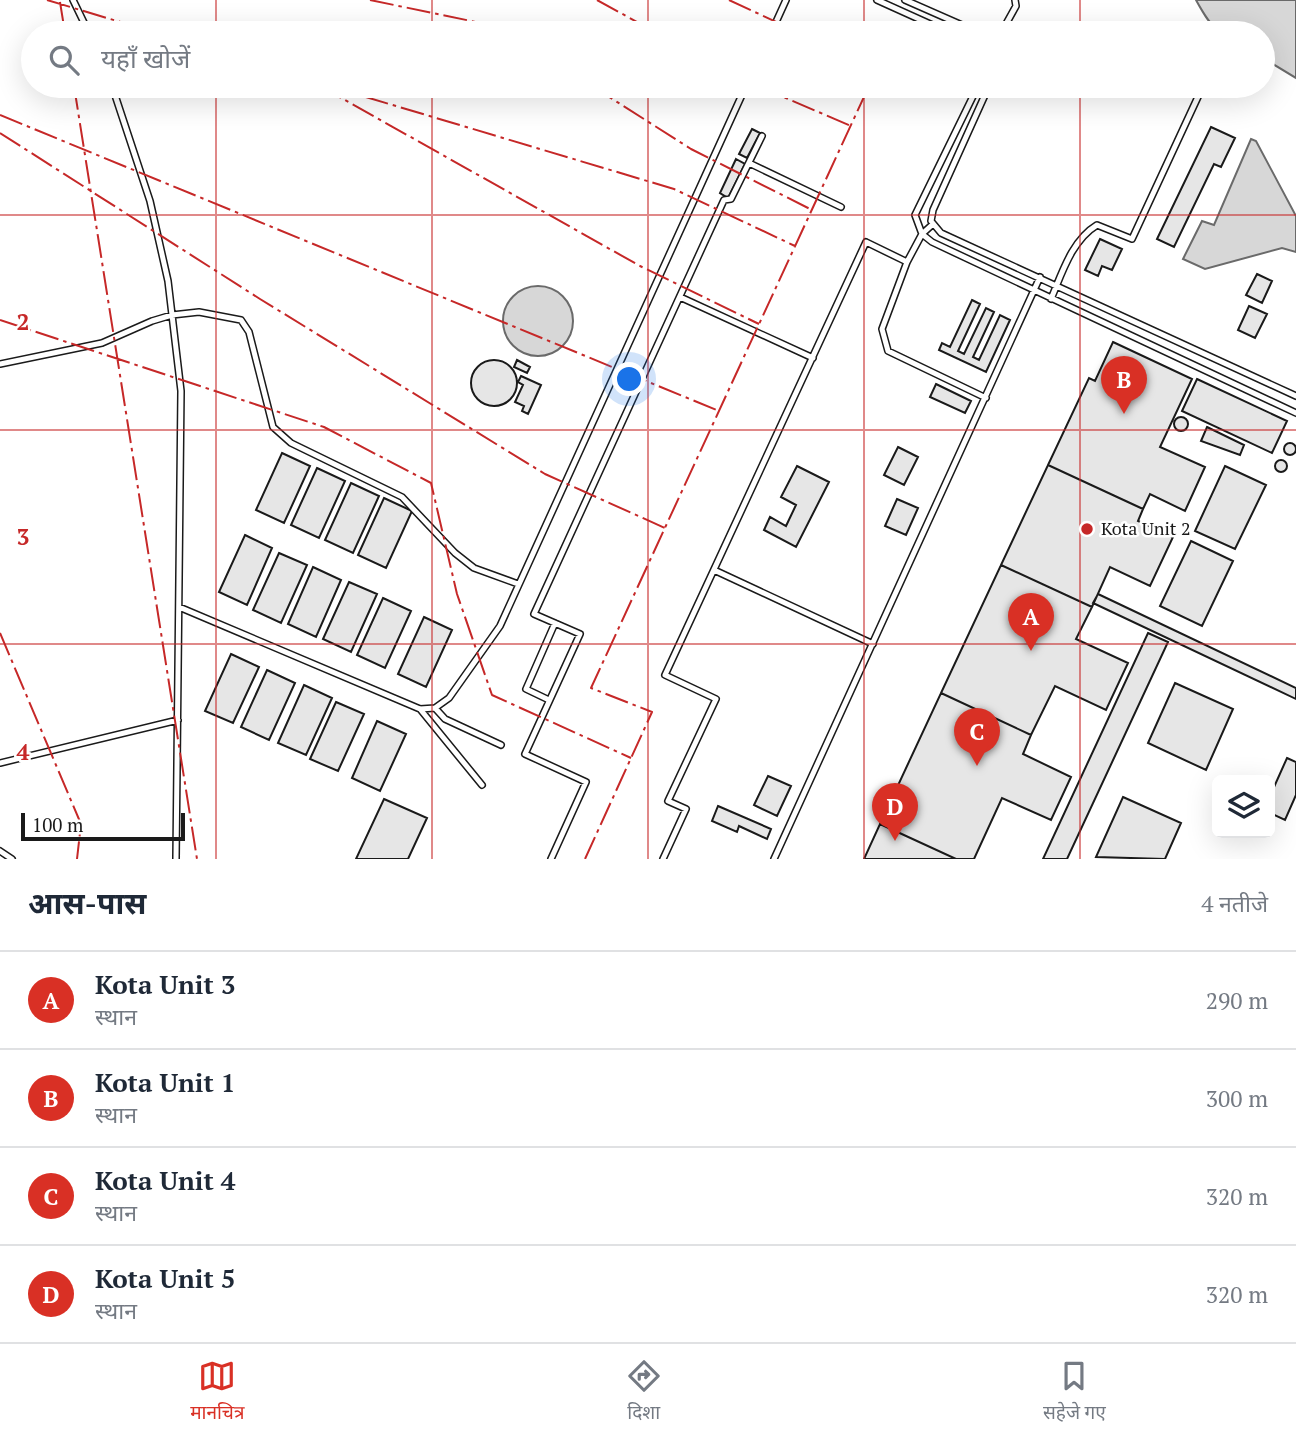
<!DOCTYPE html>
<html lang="hi">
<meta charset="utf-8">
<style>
:root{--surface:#fff;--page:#f2f2f3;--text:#1f2937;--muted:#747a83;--line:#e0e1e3;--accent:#d93025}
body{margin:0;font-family:"PT Serif","Noto Sans Devanagari",serif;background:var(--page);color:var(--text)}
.controls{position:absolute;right:21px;bottom:21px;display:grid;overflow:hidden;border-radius:10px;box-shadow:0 7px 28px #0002}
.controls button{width:63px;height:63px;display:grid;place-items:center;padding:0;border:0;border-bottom:2px solid var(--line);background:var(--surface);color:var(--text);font:35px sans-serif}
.scale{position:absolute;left:21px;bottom:18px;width:164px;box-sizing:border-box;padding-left:7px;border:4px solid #1a1a1a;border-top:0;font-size:19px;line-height:24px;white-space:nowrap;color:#1a1a1a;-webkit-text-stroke:5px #fff;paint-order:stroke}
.you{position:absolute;left:630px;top:380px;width:24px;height:24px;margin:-18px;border:5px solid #fff;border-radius:50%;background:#1a73e8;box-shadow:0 0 0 10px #1a73e833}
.badge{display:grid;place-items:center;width:46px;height:46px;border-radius:50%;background:var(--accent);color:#fff;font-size:23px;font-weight:700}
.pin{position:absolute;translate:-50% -58px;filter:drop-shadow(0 2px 4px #0008)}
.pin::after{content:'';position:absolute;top:37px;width:24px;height:21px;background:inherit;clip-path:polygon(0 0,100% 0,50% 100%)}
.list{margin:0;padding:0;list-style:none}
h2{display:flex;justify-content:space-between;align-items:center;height:91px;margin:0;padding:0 28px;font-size:30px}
h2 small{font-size:23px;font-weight:400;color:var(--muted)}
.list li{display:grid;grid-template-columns:46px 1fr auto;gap:21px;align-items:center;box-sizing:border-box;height:98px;padding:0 28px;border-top:2px solid var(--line)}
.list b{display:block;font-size:26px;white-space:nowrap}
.list p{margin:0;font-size:23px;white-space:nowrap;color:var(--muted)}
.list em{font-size:23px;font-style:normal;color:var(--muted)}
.icon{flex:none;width:38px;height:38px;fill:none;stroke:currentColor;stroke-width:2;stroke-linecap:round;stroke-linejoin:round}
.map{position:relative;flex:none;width:1296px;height:859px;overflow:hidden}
.search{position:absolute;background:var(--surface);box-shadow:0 7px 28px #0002;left:21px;right:21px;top:21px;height:77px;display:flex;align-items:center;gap:18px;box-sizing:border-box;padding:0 24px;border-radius:38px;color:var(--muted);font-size:26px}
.sheet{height:483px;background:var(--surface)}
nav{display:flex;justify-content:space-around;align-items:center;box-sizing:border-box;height:98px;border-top:2px solid var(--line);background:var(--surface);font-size:19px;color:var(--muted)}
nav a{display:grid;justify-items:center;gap:4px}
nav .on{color:var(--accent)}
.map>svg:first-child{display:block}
.water{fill:#d7d7d7;stroke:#6a6a6a;stroke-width:2}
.building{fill:#e6e6e6;stroke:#1a1a1a;stroke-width:2}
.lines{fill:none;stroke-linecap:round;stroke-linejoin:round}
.lane-casing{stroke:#1a1a1a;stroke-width:8}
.lane{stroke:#fff;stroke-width:5}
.power{stroke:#c62828;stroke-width:2;stroke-dasharray:24 5 3.5 5;stroke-linecap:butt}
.grid{fill:none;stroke:#c62828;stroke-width:2;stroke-opacity:0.55}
.poi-dot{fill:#c62828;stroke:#fff;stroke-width:2.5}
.labels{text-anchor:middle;stroke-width:5;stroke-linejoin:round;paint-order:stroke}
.poi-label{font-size:18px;fill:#1a1a1a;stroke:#fff;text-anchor:start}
.grid-label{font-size:23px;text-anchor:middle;font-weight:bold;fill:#c62828;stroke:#fff;stroke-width:5;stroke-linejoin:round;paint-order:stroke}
</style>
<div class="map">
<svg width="1296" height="859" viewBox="0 0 1296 859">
<rect width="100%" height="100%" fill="#fff"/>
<path class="water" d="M1196 0H1296V78L1263 58V33C1219 33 1218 40 1196 0Z
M1251 139 1256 141 1296 216V252L1282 248 1205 269 1183 259 1202 221 1214 225Z
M503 321a35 35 0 1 1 70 0a35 35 0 1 1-70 0Z"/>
<path class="building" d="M1211 127 1235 138 1221 167 1214 164 1174 247 1157 239Z
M752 129 760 133 747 158 739 154Z
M736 159 745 164 728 198 720 193Z
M1100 239 1122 249 1112 270 1102 266 1098 276 1085 270Z
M1257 274 1272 281 1262 303 1246 295Z
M972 300 980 304 958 351 964 354 986 308 994 312 973 357 979 360 1000 315 1010 320 986 372 939 350 942 343 950 347Z
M1249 306 1267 314 1255 338 1238 330Z
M1113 342 1192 379 1160 447 1205 467 1185 511 1150 494 1143 509 1048 465 1089 378 1095 381Z
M517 360 530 367 527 373 514 367Z
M471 383a23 23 0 1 1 46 0a23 23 0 1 1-46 0Z
M521 376 541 385 528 414 522 411 524 406 515 402 523 385 518 382Z
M1197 379 1287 421 1272 453 1182 411Z
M936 384 971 401 965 413 930 397Z
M1174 424a7 7 0 1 1 14 0a7 7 0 1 1-14 0Z
M1207 427 1244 445 1240 455 1201 441Z
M1284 449a6 6 0 1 1 12 0a6 6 0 1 1-12 0Z
M898 447 918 457 904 485 884 475Z
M282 453 310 466 284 523 256 510Z
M1275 466a6 6 0 1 1 12 0a6 6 0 1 1-12 0Z
M1048 465 1143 509 1138 521 1173 537 1150 586 1110 567 1092 607 1001 565Z
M797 466 829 482 796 547 764 530 770 517 786 526 796 505 781 497Z
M1225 466 1266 485 1235 549 1195 531Z
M317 468 345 481 319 538 291 525Z
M351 483 379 496 353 553 325 540Z
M384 498 412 511 386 568 358 555Z
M897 499 918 508 906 535 885 526Z
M245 535 272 548 247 605 219 592Z
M1191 541 1233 561 1202 626 1160 606Z
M279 553 307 565 281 623 253 610Z
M1001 565 1092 607 1076 639 1128 663 1106 710 1055 686 1031 735 941 693Z
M313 567 341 580 316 637 288 624Z
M349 582 377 594 351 652 323 639Z
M1098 594 1296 688V699L1093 603Z
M383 598 411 611 385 668 357 655Z
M424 617 452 630 426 687 398 674Z
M1148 633 1168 642 1067 859H1043Z
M231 654 259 667 233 723 205 711Z
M267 670 295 683 269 740 241 727Z
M1175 683 1233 709 1206 770 1148 743Z
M304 685 332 698 306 755 278 743Z
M941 693 1031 735 1023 754 1071 777 1051 820 1002 798 974 859H956L880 824Z
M336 702 364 714 338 771 310 759Z
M377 721 406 734 380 791 352 778Z
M1287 758 1296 762V795L1285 820 1270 813V796Z
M768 776 791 786 777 816 754 805Z
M1123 797 1181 823 1165 859 1096 857Z
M384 799 427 818 408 859H356Z
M718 806 771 829 767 839 739 826 737 832 712 821Z
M880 824 956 859H864Z"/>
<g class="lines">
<defs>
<path id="lane" d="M73 0 89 33
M877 0 950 33
M905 0 980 33
M771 33 786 0
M1001 33 1016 6 1015 0
M112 86 150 201 168 281 181 391 176 859
M978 86 915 215 922 234 932 242 1296 413
M989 86 933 210 931 221 941 233 1296 396
M749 163 841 207
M933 224 922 234 907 262 882 329 888 351 986 398
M680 297 813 358
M1051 299C1062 273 1072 240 1097 225L1132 239 1203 86
M0 364 102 343 152 321 172 315 199 312 241 320 249 332 273 427 291 443 402 497 455 553 474 568 518 584
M714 570 873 644
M179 607 420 709 435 708 449 698 500 626 746 86
M549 700 526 689 555 623
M435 708 445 719 501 745
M420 709 482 785
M0 763 178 720
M0 851 12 859
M551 859 586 782 525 754 580 634 534 614 724 200 731 199 762 136
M663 859 686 809 668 801 716 699 665 675 866 242 907 262
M774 859 1040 277"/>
</defs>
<use href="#lane" class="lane-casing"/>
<use href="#lane" class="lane"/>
<path class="power" d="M47 0 157 33
M370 0 500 27 510 33
M597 0 657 33
M729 0 800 33
M60 2 65 33
M74 86 197 859
M320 86 640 266 759 324
M329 86 674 189 795 246
M592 86 691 149 812 210
M758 86 851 126
M0 115 719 411
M0 133 260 299 545 474 665 528
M0 320 324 427 431 483 457 594 492 695 631 758
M0 633 81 824 77 859
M585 859 652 712 591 688 869 86"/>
</g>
<path class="grid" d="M216 0V33M432 0V33M648 0V33M864 0V33M1080 0V33M216 86V859M432 86V859M648 86V859M864 86V859M1080 86V859M0 215H1296M0 430H1296M0 644H1296"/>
<circle class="poi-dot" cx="1087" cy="529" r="7"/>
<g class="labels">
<g class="poi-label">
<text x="1101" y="535">Kota Unit 2</text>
</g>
</g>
<g class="grid-label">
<text x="23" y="330">2</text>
<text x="23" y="545">3</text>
<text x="23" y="760">4</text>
</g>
</svg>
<div class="controls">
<button><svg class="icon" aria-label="layers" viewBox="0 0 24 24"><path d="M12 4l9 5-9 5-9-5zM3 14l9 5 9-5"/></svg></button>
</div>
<div class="scale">100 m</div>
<div class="you"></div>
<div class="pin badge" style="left:1031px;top:651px">A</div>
<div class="pin badge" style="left:1124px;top:414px">B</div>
<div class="pin badge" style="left:977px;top:766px">C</div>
<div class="pin badge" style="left:895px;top:841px">D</div>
<div class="search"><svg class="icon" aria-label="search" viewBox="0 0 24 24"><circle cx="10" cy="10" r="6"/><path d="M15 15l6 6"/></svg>यहाँ खोजें</div>
</div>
<section class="sheet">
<h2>आस-पास<small>4 नतीजे</small></h2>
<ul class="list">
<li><span class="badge">A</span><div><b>Kota Unit 3</b><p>स्थान</p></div><em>290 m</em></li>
<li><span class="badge">B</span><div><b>Kota Unit 1</b><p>स्थान</p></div><em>300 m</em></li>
<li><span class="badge">C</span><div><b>Kota Unit 4</b><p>स्थान</p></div><em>320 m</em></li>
<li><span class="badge">D</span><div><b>Kota Unit 5</b><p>स्थान</p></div><em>320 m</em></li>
</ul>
</section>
<nav>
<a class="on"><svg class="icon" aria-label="map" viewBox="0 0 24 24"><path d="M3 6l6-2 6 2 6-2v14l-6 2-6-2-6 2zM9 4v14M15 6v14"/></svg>मानचित्र</a>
<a><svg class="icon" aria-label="directions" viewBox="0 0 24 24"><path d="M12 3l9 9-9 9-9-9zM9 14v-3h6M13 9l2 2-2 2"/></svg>दिशा</a>
<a><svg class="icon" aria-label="saved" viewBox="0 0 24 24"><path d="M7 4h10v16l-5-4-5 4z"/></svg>सहेजे गए</a>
</nav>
